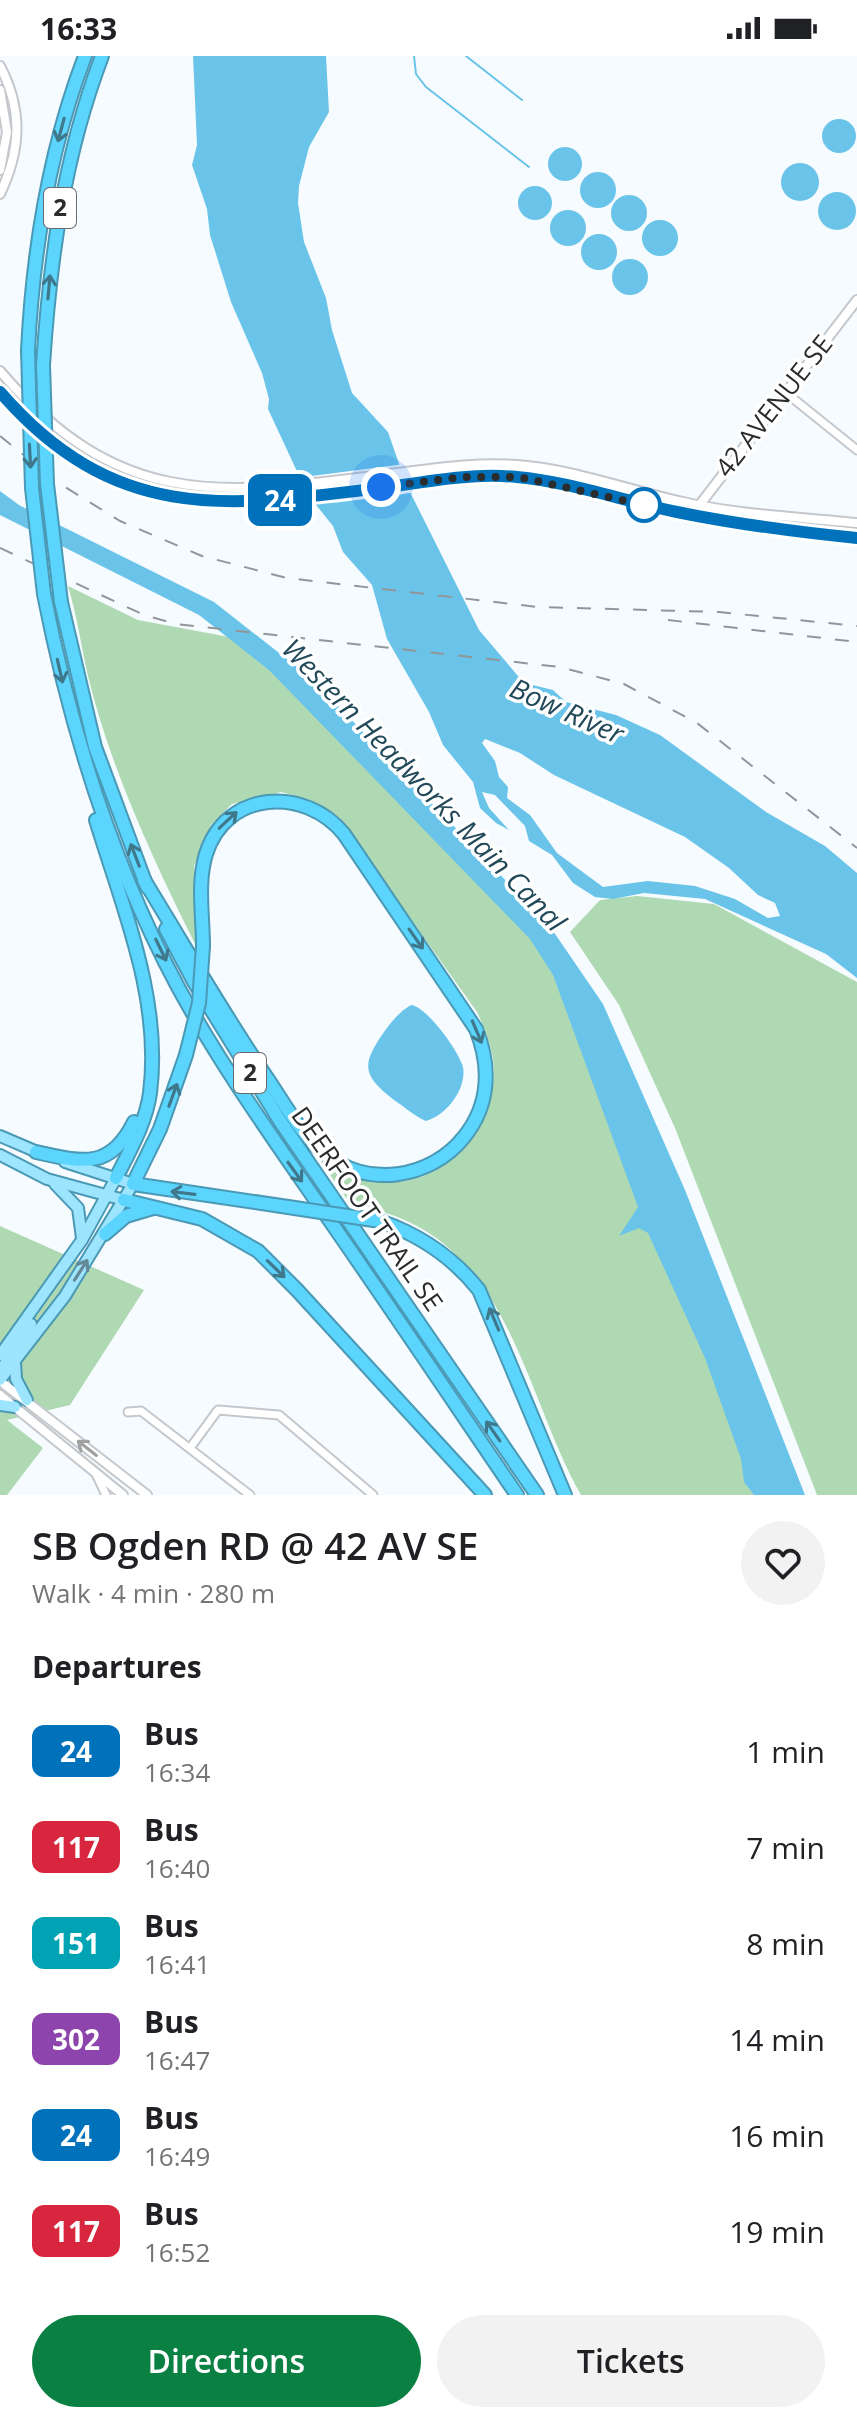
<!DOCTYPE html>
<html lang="en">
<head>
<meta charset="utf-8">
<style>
  body { margin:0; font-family:"Open Sans",sans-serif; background:#f2f2f2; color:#202124; height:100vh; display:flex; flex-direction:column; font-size:30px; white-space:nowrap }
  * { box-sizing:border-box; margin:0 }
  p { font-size:26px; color:#757577 }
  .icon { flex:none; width:44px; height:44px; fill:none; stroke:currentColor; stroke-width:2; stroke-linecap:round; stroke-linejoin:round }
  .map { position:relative; height:1439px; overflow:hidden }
  .side { display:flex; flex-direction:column; background:#fff; flex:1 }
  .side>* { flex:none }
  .badge { padding:0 16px; border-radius:12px; font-size:28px; line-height:52px }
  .you { position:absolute; width:40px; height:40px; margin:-20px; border:6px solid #fff; border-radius:50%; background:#1a73e8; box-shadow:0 0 0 12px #1a73e833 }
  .map>.badge { position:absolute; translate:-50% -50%; box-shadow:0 0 0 4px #fff }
  h2 { padding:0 32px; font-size:30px; line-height:72px }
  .round { display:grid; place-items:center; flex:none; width:84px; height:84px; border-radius:42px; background:#f2f2f2 }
  .head { display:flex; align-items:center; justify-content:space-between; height:136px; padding:0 32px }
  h1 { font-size:38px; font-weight:600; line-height:60px }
  .primary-button { display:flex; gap:16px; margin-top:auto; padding:16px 32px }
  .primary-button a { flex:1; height:92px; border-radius:48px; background:#0b8043; color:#fff; font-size:32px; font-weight:600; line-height:92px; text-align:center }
  .primary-button a+a { background:#f2f2f2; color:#202124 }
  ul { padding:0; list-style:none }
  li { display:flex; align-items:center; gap:24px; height:96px; padding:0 32px }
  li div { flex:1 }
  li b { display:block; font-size:30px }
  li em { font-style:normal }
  li .badge { min-width:88px; font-weight:700; text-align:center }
  .status { display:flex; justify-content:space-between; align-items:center; height:56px; padding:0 40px; background:#fff; direction:ltr }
  .status svg { height:22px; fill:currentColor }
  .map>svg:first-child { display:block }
  .green { fill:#afd9b2 }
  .water { fill:#6ac4e9; fill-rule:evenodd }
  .pier { fill:#f6fbff }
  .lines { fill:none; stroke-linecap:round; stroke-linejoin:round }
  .stream { stroke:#6ac4e9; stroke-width:2 }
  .minor-casing { stroke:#c4c8cc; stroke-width:11 }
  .tertiary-casing { stroke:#c4c8cc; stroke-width:12 }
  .primary-casing { stroke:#4a99b5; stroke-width:14 }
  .motorway-casing { stroke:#4a99b5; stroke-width:16 }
  .minor { stroke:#fff; stroke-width:7 }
  .tertiary { stroke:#fff; stroke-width:8 }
  .primary { stroke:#9de5fe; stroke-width:10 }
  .motorway { stroke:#5bd4fe; stroke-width:12 }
  .rail { stroke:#929698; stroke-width:2; stroke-dasharray:14 14; stroke-linecap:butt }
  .motorway-bridge-casing { stroke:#4a99b5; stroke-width:16; stroke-linecap:butt }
  .motorway-bridge { stroke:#5bd4fe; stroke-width:12 }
  .oneway { stroke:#40788b }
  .oneway2 { stroke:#648896 }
  .oneway3 { stroke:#9fa0a0 }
  .line-casing { stroke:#fff; stroke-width:18 }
  .line { stroke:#0072bc; stroke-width:12 }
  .walk { stroke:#2a2c2d; stroke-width:8; stroke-dasharray:0 14.4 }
  .stop-dot { fill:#fff; stroke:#0072bc; stroke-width:4 }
  .labels { text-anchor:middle; stroke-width:7; stroke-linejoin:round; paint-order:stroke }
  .shield { fill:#fff; stroke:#6a6b6c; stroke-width:2 }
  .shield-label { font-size:24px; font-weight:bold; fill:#2a2c2d }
  .street-label { font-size:26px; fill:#2a2c2d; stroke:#fff }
  .water-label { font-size:28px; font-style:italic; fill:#214959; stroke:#fff }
</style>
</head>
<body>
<div class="status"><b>16:33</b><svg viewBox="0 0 49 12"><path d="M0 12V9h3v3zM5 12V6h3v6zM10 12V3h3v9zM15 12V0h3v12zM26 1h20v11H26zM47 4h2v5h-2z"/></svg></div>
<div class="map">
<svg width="857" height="1439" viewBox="0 0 857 1439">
  <rect width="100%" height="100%" fill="#f6fbff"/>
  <g class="green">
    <path d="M68,530L138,564L240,583L309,642L548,897L760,1439H581C525,1340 510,1196 386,1157C374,1154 364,1148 351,1149L318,1101C343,1117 374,1129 405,1125C454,1119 496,1061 494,1014C493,992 486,975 477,956L338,761L311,744L281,736L232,748L211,769L194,810L196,890C154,806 110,711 88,620C81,590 77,560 68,530Z"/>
    <polygon points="637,840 714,848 857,926 857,1439 817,1439 675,1072 619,949 570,876 600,844"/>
    <polygon points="0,1170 144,1234 70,1349 7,1364 43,1392 7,1439 0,1439"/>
  </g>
  <g class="water">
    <path d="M193,0H326L329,56L309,91L299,130L298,147L304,186L326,242L332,274L352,337L388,376L406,428L479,574L524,627L553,634L566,646L616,659L660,679L766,756L825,790L857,817V922L826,898L705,843L644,837L613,843L595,841L573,827L552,799L529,785L525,770L495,739L482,736L489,752L509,774L496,767L480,752L473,726L443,689L429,656L387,583L372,529L343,496L333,470L308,439L268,353L269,343L262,317L231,246L210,179L207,153L192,109L197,89ZM485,683L520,697L554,719L685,781L729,812L758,839L775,847L780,860L768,862L735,843L695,830L648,825L603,831L557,797L530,759L507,742L508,731L499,721L495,705L482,687Z"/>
    <circle cx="839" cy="80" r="17"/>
    <circle cx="565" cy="108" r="17"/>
    <circle cx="800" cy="126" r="19"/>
    <circle cx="598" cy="134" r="18"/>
    <circle cx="535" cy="147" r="17"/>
    <circle cx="837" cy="155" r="19"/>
    <circle cx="629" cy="157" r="18"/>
    <circle cx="568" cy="172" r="18"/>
    <circle cx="660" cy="182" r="18"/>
    <circle cx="599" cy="196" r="18"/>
    <circle cx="630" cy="221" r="18"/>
    <polygon points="0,435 19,449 214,546 311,622 396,710 411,714 421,736 551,872 603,948 685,1134 805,1439 754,1439 744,1426 741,1403 705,1302 648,1177 639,1172 619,1180 638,1151 553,919 530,883 269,614 199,559 0,459"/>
    <path d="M411,949C426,950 459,995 463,1011C467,1033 446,1060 426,1065C414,1060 405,1051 394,1044C362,1019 361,1009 384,976C392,965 399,956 411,949Z"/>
  </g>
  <polygon class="pier" points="405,408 408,420 301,434 296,422"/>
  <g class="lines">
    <g class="stream">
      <polyline points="414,0 416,18 426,31 529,111"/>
      <polyline points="466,0 522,44"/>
    </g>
    <defs>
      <g id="minor">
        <polyline points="785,336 857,394"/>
        <polyline points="128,1356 141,1355 250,1439"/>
        <polyline points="190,1392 218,1354 279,1359 373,1439"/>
        <polyline points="96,1418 106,1439"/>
      </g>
      <g id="tertiary">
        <path d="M0,10C23,54 21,94 0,138"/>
        <polyline points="0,34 7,76 0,114"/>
        <path d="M0,315C123,459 227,438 397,417C437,412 477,406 517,409C573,413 628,434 683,446C739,459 800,461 857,467"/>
        <path d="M0,336C117,473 236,450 396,430C435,425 476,417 517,421C571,426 623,445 677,456C736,468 797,476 857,482"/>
        <polyline points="698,451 857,244"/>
        <polyline points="0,1325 147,1439"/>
        <polyline points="0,1339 123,1439"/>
      </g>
      <g id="primary">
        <polyline points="0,1080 42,1098"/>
        <polyline points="0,1099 47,1123 124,1144"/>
        <polyline points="55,1128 78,1152 82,1182"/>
        <polyline points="0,1299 82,1184 116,1122"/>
        <polyline points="15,1306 16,1323 27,1344"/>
        <polyline points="0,1315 31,1268"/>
        <polyline points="0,1324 65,1240 133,1128 65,1106"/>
        <polyline points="0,1349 15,1351"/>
      </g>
      <g id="motorway">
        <path d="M28,294C33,194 49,94 85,0"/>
        <path d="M43,309C50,202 64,100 102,0"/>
        <path d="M44,538C71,676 112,808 178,931C220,1008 270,1078 319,1149C386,1245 451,1342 517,1439"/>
        <polyline points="61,546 95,691 147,831"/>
        <path d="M96,764C123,853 162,943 150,1037C146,1067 129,1096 116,1122"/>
        <path d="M144,824C185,891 224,959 269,1025C285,1049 301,1078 324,1097C366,1133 431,1123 464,1081C490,1049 491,1010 476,973L344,778C305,730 226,734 206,798C197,827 203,860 203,890"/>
        <polyline points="166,873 193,924 280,1065 537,1439"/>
        <polyline points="186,999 160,1073 133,1128 288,1151"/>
        <path d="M36,1096C81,1106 110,1115 134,1066"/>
        <polyline points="124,1144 202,1163 258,1195 297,1234 485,1439"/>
        <path d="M380,1165C420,1179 452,1200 479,1234L565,1439"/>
        <polyline points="105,1178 126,1160 153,1152"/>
      </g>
    </defs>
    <use href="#minor" class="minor-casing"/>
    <use href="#tertiary" class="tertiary-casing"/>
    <use href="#primary" class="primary-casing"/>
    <use href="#motorway" class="motorway-casing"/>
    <use href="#minor" class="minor"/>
    <use href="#tertiary" class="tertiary"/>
    <use href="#primary" class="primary"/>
    <use href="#motorway" class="motorway"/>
    <g class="rail">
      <polyline points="0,380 57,426 120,465 202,500 287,522 538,551 719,556 857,570"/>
      <polyline points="0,492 144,559 176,568 560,611 624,628 697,667 857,792"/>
      <polyline points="668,564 857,586"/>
    </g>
    <defs>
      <g id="motorway-bridge">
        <polyline points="28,294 32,432 44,538"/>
        <polyline points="43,309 47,428 61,546"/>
        <polyline points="186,999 199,947 203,890"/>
        <polyline points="288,1151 380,1165"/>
      </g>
    </defs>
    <use href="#motorway-bridge" class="motorway-bridge-casing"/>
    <use href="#motorway-bridge" class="motorway-bridge"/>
  </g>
  <defs><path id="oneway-shaft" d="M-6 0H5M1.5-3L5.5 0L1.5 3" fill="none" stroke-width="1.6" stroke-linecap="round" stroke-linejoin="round" transform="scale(2)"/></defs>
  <g class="oneway">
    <use href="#oneway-shaft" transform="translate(61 74) rotate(105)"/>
    <use href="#oneway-shaft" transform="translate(49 231) rotate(-85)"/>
    <use href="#oneway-shaft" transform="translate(30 400) rotate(87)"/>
    <use href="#oneway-shaft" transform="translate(60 615) rotate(77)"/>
    <use href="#oneway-shaft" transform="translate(228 764) rotate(-43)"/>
    <use href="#oneway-shaft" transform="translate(135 799) rotate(-111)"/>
    <use href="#oneway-shaft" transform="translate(416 883) rotate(55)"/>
    <use href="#oneway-shaft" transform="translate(161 894) rotate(64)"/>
    <use href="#oneway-shaft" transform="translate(477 976) rotate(67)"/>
    <use href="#oneway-shaft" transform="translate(173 1039) rotate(-70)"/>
    <use href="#oneway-shaft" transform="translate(295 1116) rotate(54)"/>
    <use href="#oneway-shaft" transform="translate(183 1137) rotate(-173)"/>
    <use href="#oneway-shaft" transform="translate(276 1213) rotate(44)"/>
    <use href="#oneway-shaft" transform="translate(494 1263) rotate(-113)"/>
    <use href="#oneway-shaft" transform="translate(493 1375) rotate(-125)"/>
  </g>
  <use class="oneway2" href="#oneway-shaft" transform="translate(81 1214) rotate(-57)"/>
  <use class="oneway3" href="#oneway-shaft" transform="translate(87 1392) rotate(-142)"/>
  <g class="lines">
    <defs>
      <path id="line" d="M0,336C119,473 235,450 396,430C435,424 476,417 517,421C571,426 623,445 677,456C736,468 797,476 857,482"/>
    </defs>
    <use href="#line" class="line-casing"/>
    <use href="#line" class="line"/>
    <polyline class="walk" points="381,431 462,421 519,421 644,449"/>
  </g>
  <circle class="stop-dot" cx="644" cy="449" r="16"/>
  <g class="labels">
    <g class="shield">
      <rect x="44" y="132" width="32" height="40" rx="6"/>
      <rect x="234" y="997" width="32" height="40" rx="6"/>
    </g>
    <g class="shield-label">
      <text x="60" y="160">2</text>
      <text x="250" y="1025">2</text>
    </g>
    <g class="street-label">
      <text transform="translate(774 350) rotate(-52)" y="9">42 AVENUE SE</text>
      <text transform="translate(367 1153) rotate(55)" y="9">DEERFOOT TRAIL SE</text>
    </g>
    <g class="water-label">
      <text transform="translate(567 655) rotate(24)" y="10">Bow River</text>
      <text transform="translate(424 729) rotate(46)" y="10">Western Headworks Main Canal</text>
    </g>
  </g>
</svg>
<div class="you" style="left:381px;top:431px"></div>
<b class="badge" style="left:280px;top:444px;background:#0072bc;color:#fff">24</b>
</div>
<section class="side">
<div class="head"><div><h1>SB Ogden RD @ 42 AV SE</h1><p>Walk · 4 min · 280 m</p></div><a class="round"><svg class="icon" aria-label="heart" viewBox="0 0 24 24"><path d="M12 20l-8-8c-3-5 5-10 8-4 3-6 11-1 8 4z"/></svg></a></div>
<h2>Departures</h2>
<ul>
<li><span class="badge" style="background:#0072bc;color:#fff">24</span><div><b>Bus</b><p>16:34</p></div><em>1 min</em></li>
<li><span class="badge" style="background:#d7263d;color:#fff">117</span><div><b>Bus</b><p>16:40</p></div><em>7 min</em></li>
<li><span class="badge" style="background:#00a3b4;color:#fff">151</span><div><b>Bus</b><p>16:41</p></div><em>8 min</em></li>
<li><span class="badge" style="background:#8e44ad;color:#fff">302</span><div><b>Bus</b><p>16:47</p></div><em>14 min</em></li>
<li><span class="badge" style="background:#0072bc;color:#fff">24</span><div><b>Bus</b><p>16:49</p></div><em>16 min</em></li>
<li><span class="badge" style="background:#d7263d;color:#fff">117</span><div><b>Bus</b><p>16:52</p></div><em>19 min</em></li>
</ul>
<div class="primary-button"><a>Directions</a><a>Tickets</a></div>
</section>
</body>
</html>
